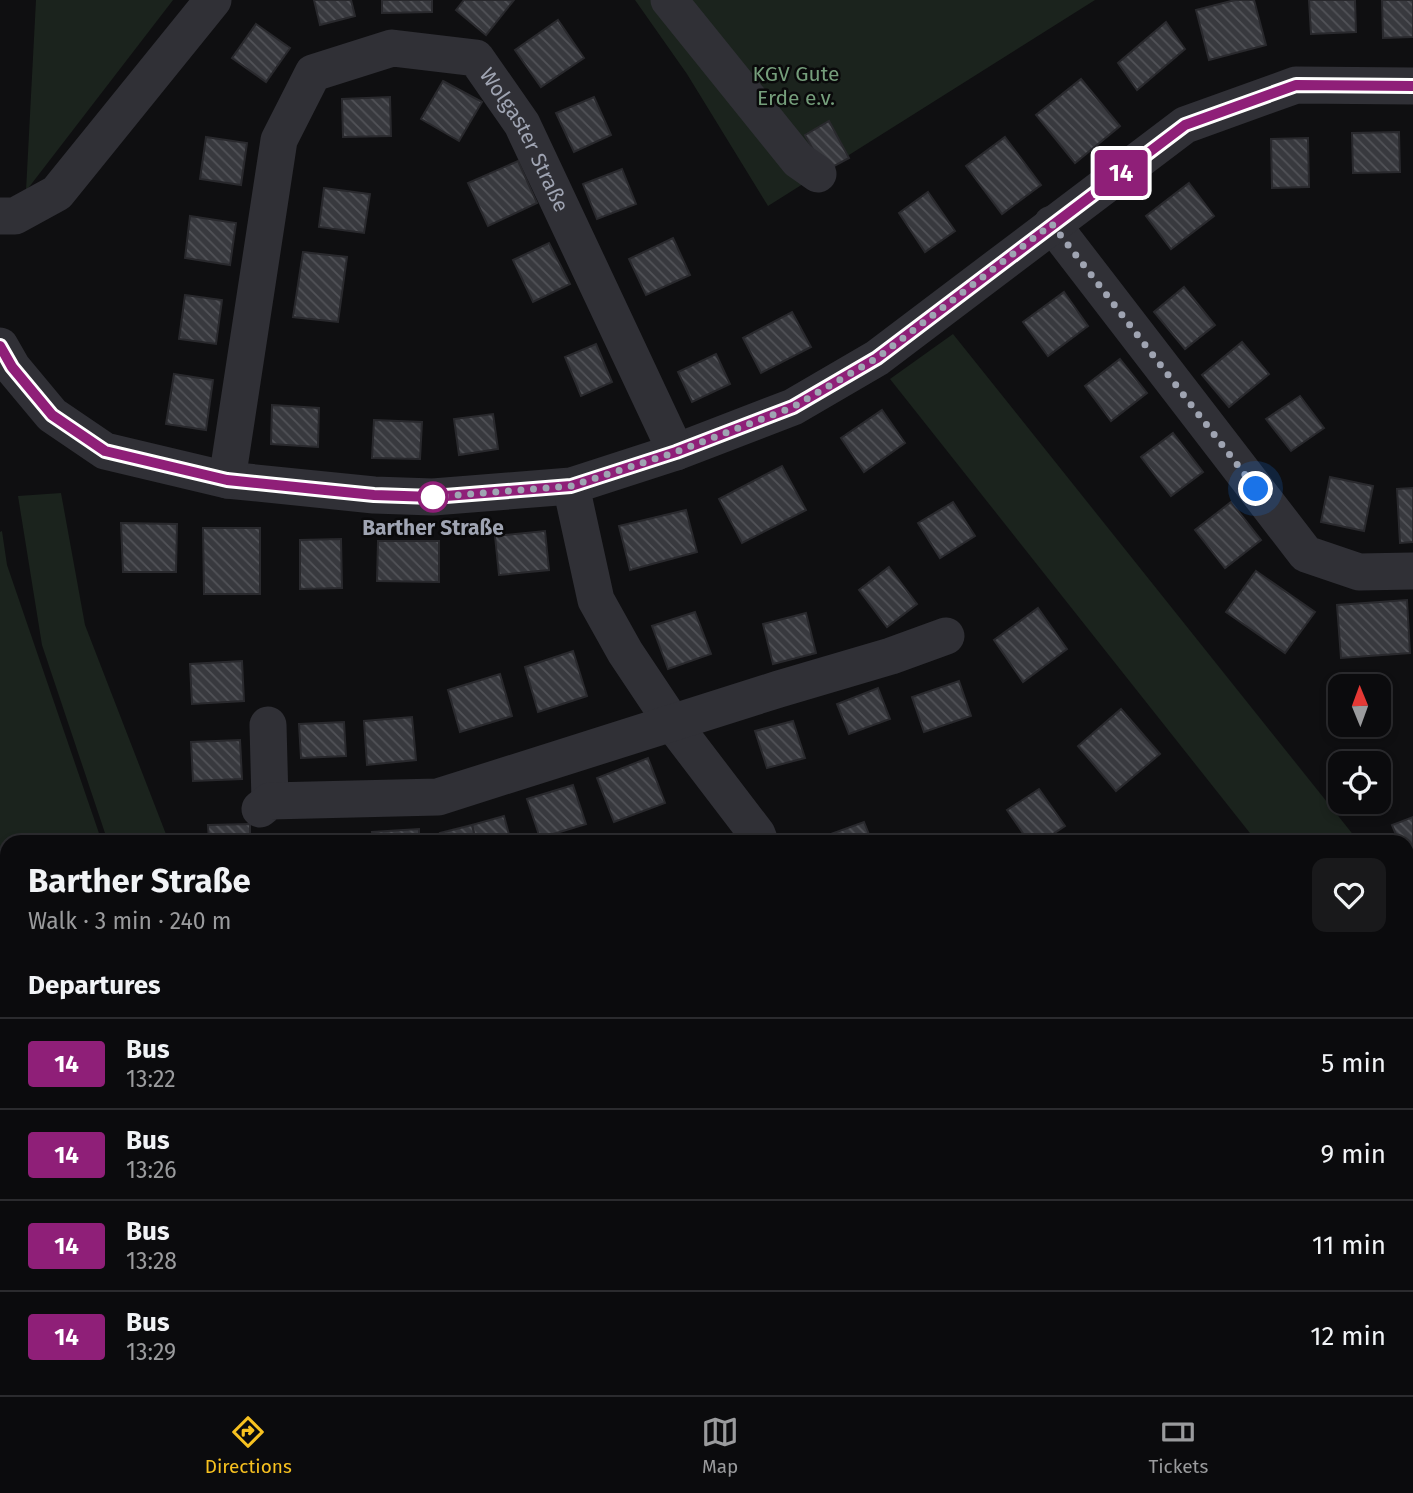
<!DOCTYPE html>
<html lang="en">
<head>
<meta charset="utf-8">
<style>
  body { margin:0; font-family:"Fira Sans",sans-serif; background:#19191b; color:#f1f3f6; height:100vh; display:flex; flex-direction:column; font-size:26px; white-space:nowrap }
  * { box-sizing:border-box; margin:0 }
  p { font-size:23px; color:#9a9b9d }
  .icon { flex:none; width:38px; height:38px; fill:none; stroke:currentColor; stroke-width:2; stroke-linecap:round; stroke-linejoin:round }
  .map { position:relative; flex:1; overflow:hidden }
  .side { position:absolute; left:0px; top:835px; width:1414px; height:562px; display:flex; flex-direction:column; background:#0b0b0d; border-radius:21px 21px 0 0; box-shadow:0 4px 10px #0003,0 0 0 2px #2b2b2e }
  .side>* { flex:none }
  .badge { padding:0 14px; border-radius:5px; font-size:24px; line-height:46px }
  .needle { width:46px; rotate:359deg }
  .buttons { position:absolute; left:1328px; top:674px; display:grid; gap:14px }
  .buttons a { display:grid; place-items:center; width:63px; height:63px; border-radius:14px; background:#0b0b0d; box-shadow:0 4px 10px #0003,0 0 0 2px #2b2b2e; font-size:35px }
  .you { position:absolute; width:35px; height:35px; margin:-18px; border:5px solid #fff; border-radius:50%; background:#1a73e8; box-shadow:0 0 0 10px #1a73e833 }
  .map>.badge { position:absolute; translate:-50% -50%; box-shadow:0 0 0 4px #fff }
  h2 { padding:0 28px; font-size:26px; line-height:63px }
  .round { display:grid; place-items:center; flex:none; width:74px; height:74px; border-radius:14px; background:#19191b }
  .summary { display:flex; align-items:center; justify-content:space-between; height:119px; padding:0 28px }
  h1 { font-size:33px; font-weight:700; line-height:52px }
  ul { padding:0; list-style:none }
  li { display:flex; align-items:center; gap:21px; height:91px; padding:0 28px; border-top:2px solid #2b2b2e }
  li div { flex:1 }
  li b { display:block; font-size:26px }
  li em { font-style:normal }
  li .badge { min-width:77px; font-weight:700; text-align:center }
  .dock { display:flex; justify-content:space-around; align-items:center; height:98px; border-top:2px solid #2b2b2e; background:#0b0b0d; font-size:19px; color:#9a9b9d }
  .dock a { display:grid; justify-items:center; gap:4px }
  .dock .current { color:#f8c220 }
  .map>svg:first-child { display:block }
  .green { fill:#1b231d }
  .building { fill:url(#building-back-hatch); stroke:#29292d; stroke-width:2 }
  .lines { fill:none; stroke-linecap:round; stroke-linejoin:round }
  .minor { stroke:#303036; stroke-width:37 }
  .highway { stroke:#5c5e67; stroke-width:38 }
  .line-casing { stroke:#fff; stroke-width:16 }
  .line { stroke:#8f1f78; stroke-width:10 }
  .walk { stroke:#9fa4b2; stroke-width:7; stroke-dasharray:0 12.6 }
  .stop-dot { fill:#fff; stroke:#8f1f78; stroke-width:3.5 }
  .labels { text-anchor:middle; stroke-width:5; stroke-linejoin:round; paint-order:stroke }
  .park-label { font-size:21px; fill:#759e7b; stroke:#0a0a0b }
  .street-label { font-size:21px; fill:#9fa4b2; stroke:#0a0a0b }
  .stop-label { font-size:21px; font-weight:bold; fill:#9fa4b2; stroke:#0a0a0b }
</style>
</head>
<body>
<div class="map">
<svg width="1413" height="1395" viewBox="0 0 1413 1395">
  <defs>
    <pattern id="building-back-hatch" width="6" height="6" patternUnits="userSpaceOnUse" patternTransform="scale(1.75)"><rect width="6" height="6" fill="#38393e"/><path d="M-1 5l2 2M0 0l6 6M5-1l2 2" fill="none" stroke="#525358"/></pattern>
  </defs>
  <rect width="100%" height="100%" fill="#0f0f11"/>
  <g class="green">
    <polygon points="36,0 173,0 26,191"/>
    <polygon points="635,0 1095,0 768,206 687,74"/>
    <polygon points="953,334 1359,842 1257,842 890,379"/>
    <polygon points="61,493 85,625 169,842 108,842 42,645 18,496"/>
    <polygon points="2,531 7,565 102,842 7,842 7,1250 0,1241 0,532"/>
    <polygon points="1407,902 1413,909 1413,1037 1407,1030"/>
    <polygon points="110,1390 513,1390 517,1395 114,1395"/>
  </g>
  <g class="building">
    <polygon points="314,0 351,0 355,16 320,25"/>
    <polygon points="382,0 432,0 432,12 382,13"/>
    <polygon points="464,0 514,0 486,35 456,10"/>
    <polygon points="1235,0 1254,0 1266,45 1209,60 1196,10"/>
    <polygon points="1309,0 1355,0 1356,32 1311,34"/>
    <polygon points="1382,0 1413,0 1413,37 1383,38"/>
    <polygon points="558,20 584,58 541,87 515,50"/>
    <polygon points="1166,22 1185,49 1137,90 1118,63"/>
    <polygon points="256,24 290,48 266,82 232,58"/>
    <polygon points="1081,79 1120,126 1075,163 1036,115"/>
    <polygon points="443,81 482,102 459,141 421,119"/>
    <polygon points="390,97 391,136 343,137 342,99"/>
    <polygon points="594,97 611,135 574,152 556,113"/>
    <polygon points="829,121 849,158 825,171 805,135"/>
    <polygon points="1399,132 1400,172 1353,173 1352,133"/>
    <polygon points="206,137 247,143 241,185 200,179"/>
    <polygon points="1005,137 1041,185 1002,214 966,166"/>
    <polygon points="1308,138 1309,187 1272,188 1271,139"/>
    <polygon points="518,161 537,203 488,226 468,183"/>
    <polygon points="622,169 636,204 597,219 583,184"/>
    <polygon points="1189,183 1214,216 1171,249 1146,216"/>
    <polygon points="324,188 370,194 364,233 319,227"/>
    <polygon points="928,192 955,231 925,252 899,213"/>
    <polygon points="190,216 236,223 230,265 185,258"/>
    <polygon points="673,238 690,275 646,295 629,259"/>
    <polygon points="549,243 570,284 533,302 513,260"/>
    <polygon points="303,252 347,257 338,322 293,317"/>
    <polygon points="1184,287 1215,325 1185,349 1154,312"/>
    <polygon points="1064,292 1088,326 1048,356 1023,322"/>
    <polygon points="185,295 222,300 216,344 179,339"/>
    <polygon points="792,312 811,347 761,373 743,338"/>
    <polygon points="1242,342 1269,374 1229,407 1202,375"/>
    <polygon points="596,344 612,382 581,396 565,357"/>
    <polygon points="716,354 730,384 692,402 678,372"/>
    <polygon points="1120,359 1147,393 1111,421 1085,386"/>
    <polygon points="174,374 213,380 206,430 166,424"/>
    <polygon points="1300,396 1324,428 1291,451 1266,419"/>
    <polygon points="272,405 319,408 318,447 271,444"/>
    <polygon points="882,410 905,443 864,472 841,438"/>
    <polygon points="493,414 498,449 459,455 454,419"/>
    <polygon points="374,420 422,422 420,459 372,458"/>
    <polygon points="1173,433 1203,472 1171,496 1141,457"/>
    <polygon points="782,466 806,510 742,543 719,499"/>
    <polygon points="1330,477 1373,486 1364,531 1321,522"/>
    <polygon points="1413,488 1413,542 1400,543 1397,489"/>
    <polygon points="953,502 975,536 940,558 918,523"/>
    <polygon points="1231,502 1261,540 1225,568 1195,530"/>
    <polygon points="686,510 697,552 630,570 619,526"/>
    <polygon points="121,523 177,524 176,572 123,572"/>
    <polygon points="203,528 260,528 260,594 204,594"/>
    <polygon points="545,531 549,570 499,575 495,536"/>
    <polygon points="341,539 342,588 300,589 300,540"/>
    <polygon points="378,541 439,541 439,582 377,581"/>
    <polygon points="889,567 917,604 887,627 859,590"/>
    <polygon points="1256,571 1315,612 1285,653 1226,612"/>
    <polygon points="1407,600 1410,653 1341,658 1337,605"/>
    <polygon points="1038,608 1067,649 1023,682 994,640"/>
    <polygon points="695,612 711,654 668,669 652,626"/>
    <polygon points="806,613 816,653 773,664 763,624"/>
    <polygon points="573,651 587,696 538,712 525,667"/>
    <polygon points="242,661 244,701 192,704 190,664"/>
    <polygon points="500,674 512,716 460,732 448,690"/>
    <polygon points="959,681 971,716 924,732 912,697"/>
    <polygon points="878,688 890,719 849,734 837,704"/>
    <polygon points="1121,709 1160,754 1116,791 1078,746"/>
    <polygon points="412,717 416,760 367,765 364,721"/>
    <polygon points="793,721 805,758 767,768 755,731"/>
    <polygon points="344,722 346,756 301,758 299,724"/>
    <polygon points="240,740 242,779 193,781 191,742"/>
    <polygon points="648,758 665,803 614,822 597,778"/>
    <polygon points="573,785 586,824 540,838 527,799"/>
    <polygon points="1039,789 1065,826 1041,842 1029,842 1007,810"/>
    <polygon points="504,816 511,842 476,842 472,825"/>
    <polygon points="1413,817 1413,876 1407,861 1407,842 1399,842 1392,825"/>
    <polygon points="864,822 872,842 809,842"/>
    <polygon points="250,824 250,842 209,842 208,825"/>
    <polygon points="472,825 476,842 443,842 440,833"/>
    <polygon points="419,829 419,842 373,842 372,832"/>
    <polygon points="1407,1217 1413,1231 1413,1268 1407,1270"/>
    <polygon points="1407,1349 1413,1365 1413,1378 1407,1381"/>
    <polygon points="661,1390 702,1390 705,1395 650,1395"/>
    <polygon points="867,1390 940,1390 932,1395 871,1395"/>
    <polygon points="1118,1390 1173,1390 1168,1395 1123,1395"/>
    <polygon points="1343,1390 1387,1390 1375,1395 1346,1395"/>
  </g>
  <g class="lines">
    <g class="minor">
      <polyline points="669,0 798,160 818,174"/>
      <polyline points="0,216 15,216 57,193 213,0"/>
      <polyline points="1052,224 1306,554 1359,572 1413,571"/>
      <polyline points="0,346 12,367 52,415 105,451 227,480 374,495 433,497 571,486 676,452 793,407 877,358 1185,125 1296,85 1413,86"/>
      <path id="s1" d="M227,480L279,140L313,73L392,48L476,58L522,124L676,452"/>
      <polyline points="571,486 596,600 625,652 673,724 757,834 760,842"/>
      <polyline points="268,725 270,801"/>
      <polyline points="260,809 270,801 438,797 779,689 891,656 946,636"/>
      <polyline points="1407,1302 1413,1299"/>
      <polyline points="1009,1390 1014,1395"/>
      <polyline points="1222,1395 1227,1390"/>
    </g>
    <g class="highway">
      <polyline points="0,1061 7,1070"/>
      <polyline points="0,1134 7,1143"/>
      <polyline points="207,1390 212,1395"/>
      <polyline points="266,1390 270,1395"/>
    </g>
  </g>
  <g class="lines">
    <defs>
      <polyline id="line" points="0,346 12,367 52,415 105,451 227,480 374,495 433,497 571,486 676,452 793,407 877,358 1185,125 1296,85 1413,86"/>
    </defs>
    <use href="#line" class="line-casing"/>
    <use href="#line" class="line"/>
    <polyline class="walk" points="433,497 571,486 676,452 793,407 877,358 1052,224 1256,489"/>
  </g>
  <circle class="stop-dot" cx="433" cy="497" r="14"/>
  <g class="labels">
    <g class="park-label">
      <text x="796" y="81">KGV Gute<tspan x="796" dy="24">Erde e.v.</tspan></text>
    </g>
    <g class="street-label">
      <text dy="7" stroke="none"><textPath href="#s1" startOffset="682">Wolgaster Straße</textPath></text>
    </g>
    <g class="stop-label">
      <text x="433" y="535">Barther Straße</text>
    </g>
  </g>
</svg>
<div class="buttons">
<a><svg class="needle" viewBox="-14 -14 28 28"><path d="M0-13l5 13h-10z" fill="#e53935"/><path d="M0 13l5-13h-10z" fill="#9a9b9d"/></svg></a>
<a><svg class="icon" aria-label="locate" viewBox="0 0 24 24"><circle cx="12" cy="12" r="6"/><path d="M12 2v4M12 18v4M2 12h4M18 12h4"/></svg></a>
</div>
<div class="you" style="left:1256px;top:489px"></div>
<b class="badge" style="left:1121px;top:173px;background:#8f1f78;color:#fff">14</b>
<section class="side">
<div class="summary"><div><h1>Barther Straße</h1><p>Walk · 3 min · 240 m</p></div><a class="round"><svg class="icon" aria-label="heart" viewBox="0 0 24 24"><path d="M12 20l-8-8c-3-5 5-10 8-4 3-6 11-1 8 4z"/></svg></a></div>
<h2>Departures</h2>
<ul>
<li><span class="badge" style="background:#8f1f78;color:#fff">14</span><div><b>Bus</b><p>13:22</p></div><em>5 min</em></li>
<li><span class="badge" style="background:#8f1f78;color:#fff">14</span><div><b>Bus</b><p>13:26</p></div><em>9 min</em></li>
<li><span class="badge" style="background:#8f1f78;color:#fff">14</span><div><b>Bus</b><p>13:28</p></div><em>11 min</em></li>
<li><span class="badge" style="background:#8f1f78;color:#fff">14</span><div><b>Bus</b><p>13:29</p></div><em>12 min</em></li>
</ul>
</section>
</div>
<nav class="dock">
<a class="current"><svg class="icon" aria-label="directions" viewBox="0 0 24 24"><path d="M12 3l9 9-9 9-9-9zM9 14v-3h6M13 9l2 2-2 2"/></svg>Directions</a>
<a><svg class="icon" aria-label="map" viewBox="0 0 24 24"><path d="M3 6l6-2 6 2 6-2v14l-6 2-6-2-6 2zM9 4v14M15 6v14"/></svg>Map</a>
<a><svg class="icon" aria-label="tickets" viewBox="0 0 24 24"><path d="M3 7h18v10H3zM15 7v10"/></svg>Tickets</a>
</nav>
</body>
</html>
